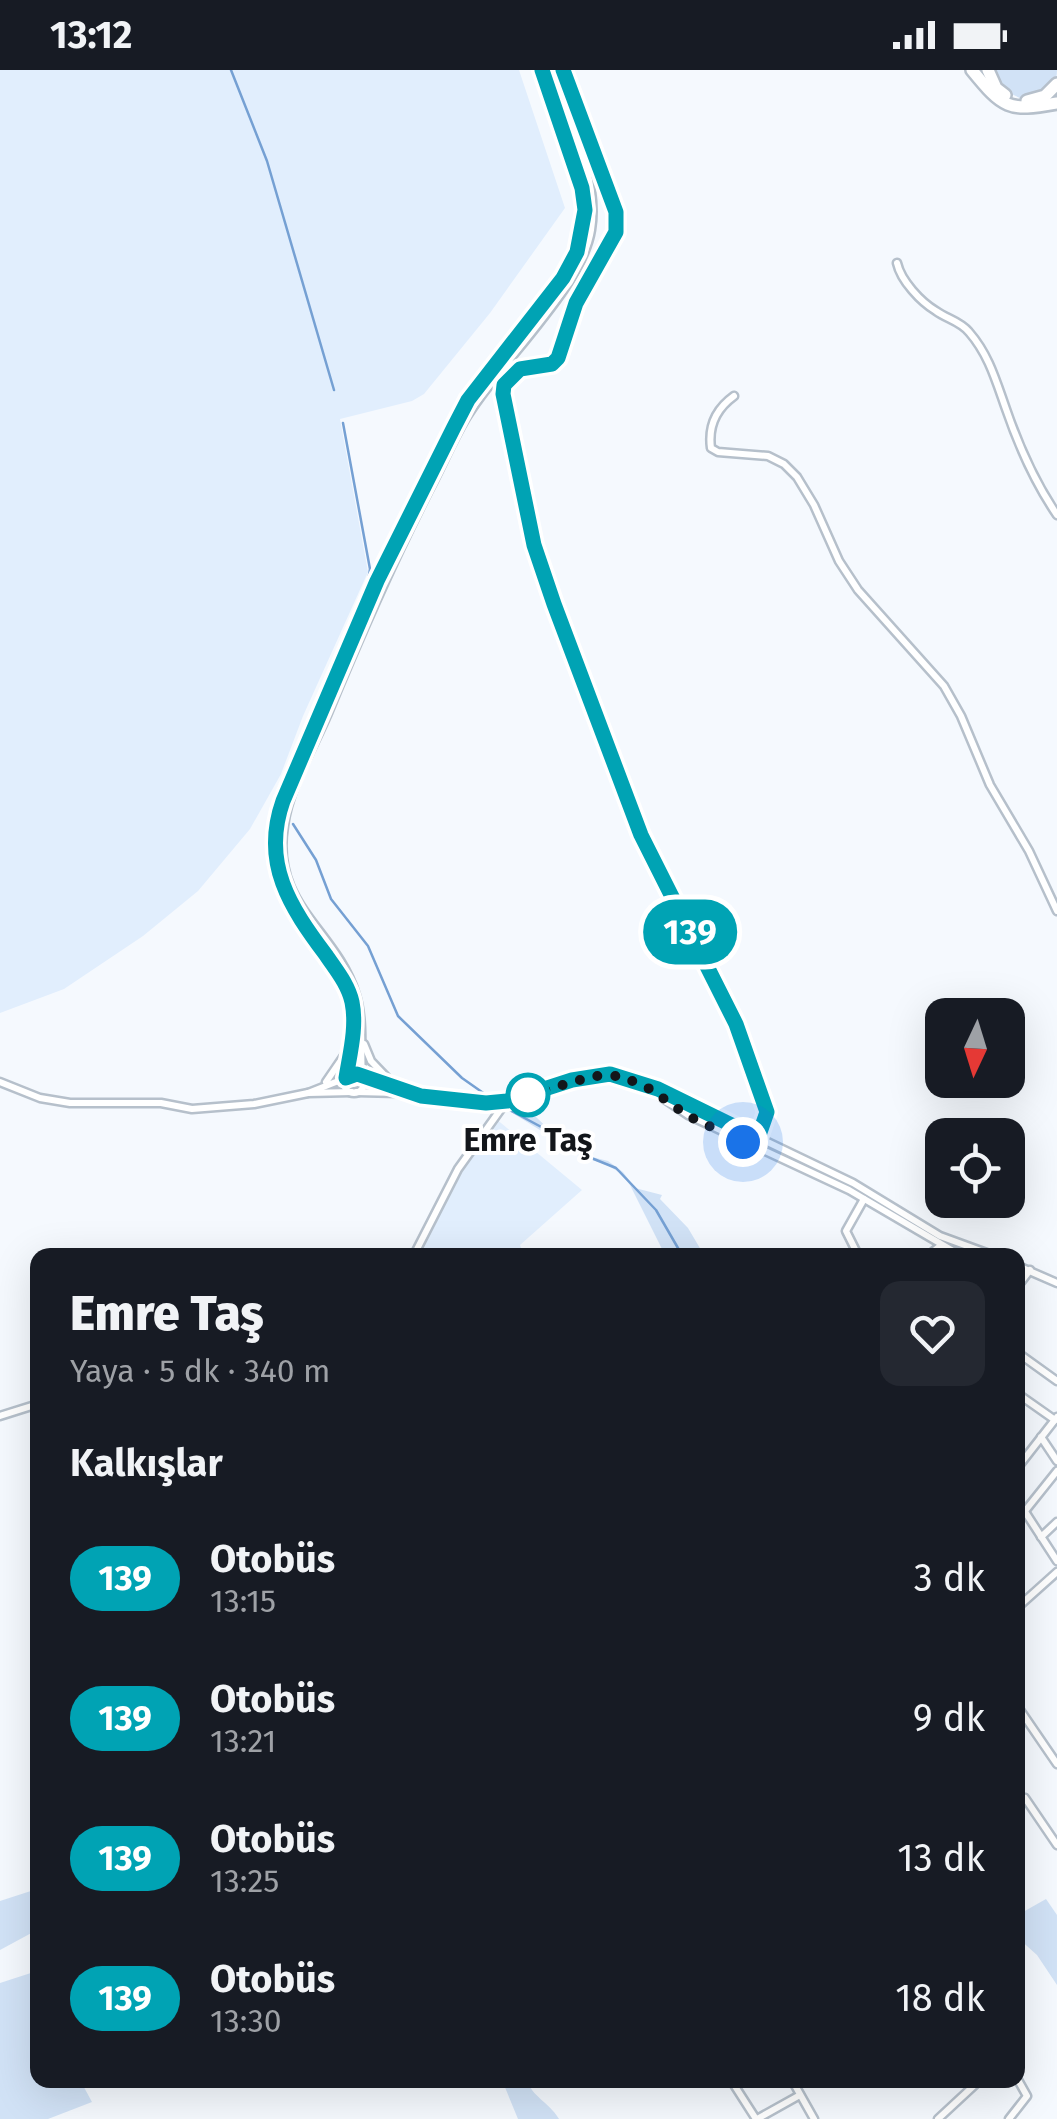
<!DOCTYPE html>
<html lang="tr">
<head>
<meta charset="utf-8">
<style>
  body { margin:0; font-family:"Fira Sans",sans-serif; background:#242831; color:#f1f3f6; height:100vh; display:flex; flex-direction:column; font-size:38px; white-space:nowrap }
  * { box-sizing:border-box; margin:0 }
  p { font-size:32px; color:#9ea1a6 }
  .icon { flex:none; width:55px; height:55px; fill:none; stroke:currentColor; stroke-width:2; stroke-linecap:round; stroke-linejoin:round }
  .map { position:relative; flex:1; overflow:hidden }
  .sheet { position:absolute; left:30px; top:1178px; width:995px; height:840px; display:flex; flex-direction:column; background:#171b24; border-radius:20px; box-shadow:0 10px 40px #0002 }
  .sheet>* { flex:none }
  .badge { padding:0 20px; border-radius:32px; font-size:35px; line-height:65px }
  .needle { width:65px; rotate:184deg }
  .tools { position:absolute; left:925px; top:928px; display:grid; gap:20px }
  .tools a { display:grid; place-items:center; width:100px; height:100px; border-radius:20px; background:#171b24; box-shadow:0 10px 40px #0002; font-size:50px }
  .you { position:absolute; width:50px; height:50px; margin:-25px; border:8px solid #fff; border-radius:50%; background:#1a73e8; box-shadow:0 0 0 15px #1a73e833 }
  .map>.badge { position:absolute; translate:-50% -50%; box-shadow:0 0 0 5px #fff }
  h2 { padding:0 40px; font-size:38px; line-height:90px }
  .round { display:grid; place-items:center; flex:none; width:105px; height:105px; border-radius:20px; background:#242831 }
  .summary { display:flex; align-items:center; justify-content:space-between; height:170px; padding:0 40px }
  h1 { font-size:48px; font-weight:800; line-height:75px }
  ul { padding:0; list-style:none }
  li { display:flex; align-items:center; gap:30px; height:140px; padding:0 40px }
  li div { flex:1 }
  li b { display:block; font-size:38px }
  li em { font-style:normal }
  li .badge { min-width:110px; font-weight:700; text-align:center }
  .status { display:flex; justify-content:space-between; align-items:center; height:70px; padding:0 50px; background:#171b24; direction:ltr }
  .status svg { height:28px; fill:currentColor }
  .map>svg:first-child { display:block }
  .built { fill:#e1eefd }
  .green { fill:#d1e2f6 }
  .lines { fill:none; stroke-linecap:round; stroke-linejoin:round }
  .stream { stroke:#75a0d3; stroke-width:2.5 }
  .minor-casing { stroke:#b6c0cb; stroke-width:11 }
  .highway-casing { stroke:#b6c0cb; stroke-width:16 }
  .minor { stroke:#fff; stroke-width:6 }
  .highway { stroke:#fff; stroke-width:11 }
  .line-casing { stroke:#fff; stroke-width:22 }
  .line { stroke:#00a3b4; stroke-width:15 }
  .walk { stroke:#13161a; stroke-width:10; stroke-dasharray:0 18 }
  .stop-dot { fill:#fff; stroke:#00a3b4; stroke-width:5 }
  .labels { text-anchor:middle; stroke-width:8; stroke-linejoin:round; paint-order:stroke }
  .stop-label { font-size:32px; font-weight:bold; fill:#13161a; stroke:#fff }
</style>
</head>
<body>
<div class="status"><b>13:12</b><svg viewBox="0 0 49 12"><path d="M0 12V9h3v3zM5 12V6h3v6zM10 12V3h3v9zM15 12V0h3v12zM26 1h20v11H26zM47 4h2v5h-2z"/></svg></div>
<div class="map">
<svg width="1057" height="2049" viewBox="0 0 1057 2049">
  <rect width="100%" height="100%" fill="#f5f9fe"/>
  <g class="built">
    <polygon points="0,0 519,0 565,138 490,243 424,324 412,331 340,349 368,502 303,646 281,704 250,759 198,821 143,866 64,919 0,943"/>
    <polygon points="495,1048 582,1120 520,1175 524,1185 412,1185 443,1128"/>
  </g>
  <g class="green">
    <path d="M993,0H1057C1057,22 1041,23 1022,29L1003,20Z"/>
    <polygon points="511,1035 536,1047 560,1070 592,1087 608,1091 623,1102 635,1118 662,1125 660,1129 688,1158 704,1185 665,1185 630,1115 619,1102 605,1094 565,1081 548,1065 506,1039"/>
    <polygon points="37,1819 37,1860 0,1880 0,1831"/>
    <polygon points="1046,1829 1057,1845 1057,1915 1037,1885 1018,1868 1018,1839 1023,1842"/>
    <polygon points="37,1901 38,2010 80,2010 92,2032 48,2049 0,2049 0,1913"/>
    <path d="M502,2010H527C532,2027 548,2031 559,2049H518Z"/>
  </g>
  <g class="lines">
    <g class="stream">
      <polyline points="231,0 267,91 334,320"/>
      <polyline points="276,732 276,724 368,511 370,499 343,353"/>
      <polyline points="293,754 316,790 331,829 368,876 398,946 462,1008 489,1027"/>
      <polyline points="508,1039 545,1059 569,1079 616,1098 656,1140 682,1185"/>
    </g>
    <defs>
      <g id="minor">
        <path d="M563,0L616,142V162L577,233L558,288C542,304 521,292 504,315L503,324L535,475L554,534L641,765L736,955L767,1041L758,1068"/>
        <path d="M897,193C901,211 921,232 936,241C947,249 960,251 969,262C989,285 996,311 1006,339C1018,374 1036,414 1057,445"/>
        <path d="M734,326C716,339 708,356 711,378L718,382L768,386L784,394L797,407L814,435L839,491L858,520L944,616L961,646L990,715L1029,781L1057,841"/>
        <polyline points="364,974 371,991 394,1015"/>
        <circle cx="354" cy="1013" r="10"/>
        <polyline points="0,1012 40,1028 70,1033 161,1033 192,1039 254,1034 308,1023 352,1022"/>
        <polyline points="326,1012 350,977"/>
        <polyline points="651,1020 688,1045 849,1120 960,1185"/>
        <polyline points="356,1022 399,1023"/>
        <path d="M308,1023L346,1008C351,981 359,952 350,926C327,859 260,836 277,749C286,709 310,668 326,630C357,558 389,487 424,416C438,387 451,355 469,329C503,280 572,218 583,160C592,112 558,46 543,0"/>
        <path d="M421,1026L362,1008C360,980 364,951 356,925C336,859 271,836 284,756C289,718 313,678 328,643C359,568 391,495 428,422C441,398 452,371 466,348C498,294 582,218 591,160C600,107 567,49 550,0"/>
        <polyline points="421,1027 485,1033 507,1031 594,1006 621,1006 657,1019 853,1113 940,1166 992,1185"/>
        <polyline points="414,1185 458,1099 506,1032"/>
        <polyline points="858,1185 846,1161 864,1129"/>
        <polyline points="929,1185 940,1176"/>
        <polyline points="1018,1196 1057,1213"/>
        <polyline points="1018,1216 1030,1200"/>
        <polyline points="1018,1283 1057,1311"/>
        <polyline points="1018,1324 1055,1350"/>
        <polyline points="0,1346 38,1334"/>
        <polyline points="1041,1367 1057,1391"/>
        <polyline points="1018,1397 1057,1347"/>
        <polyline points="1018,1431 1057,1491"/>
        <polyline points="1025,1441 1057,1401"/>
        <polyline points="1041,1467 1057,1452"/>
        <polyline points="1018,1537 1057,1502"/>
        <polyline points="1018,1637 1057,1694"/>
        <polyline points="1025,1728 1057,1775"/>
        <polyline points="731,2010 756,2049"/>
        <polyline points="792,2010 814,2049"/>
        <polyline points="757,2049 800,2025"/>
        <polyline points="938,2049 980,2010"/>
        <polyline points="1009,2049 1027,2026 1018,2010"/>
      </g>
      <g id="highway">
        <path d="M972,0C1003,38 1008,42 1057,33"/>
        <polyline points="988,0 996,18 1005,25"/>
        <polyline points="1027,31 1045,26 1057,14"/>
      </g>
    </defs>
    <use href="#minor" class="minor-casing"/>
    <use href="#highway" class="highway-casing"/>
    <use href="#minor" class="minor"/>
    <use href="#highway" class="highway"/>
  </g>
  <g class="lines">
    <defs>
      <path id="line" d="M542,0L582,118L585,140L577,182L563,208L468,330L454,357L377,511L283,731C261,793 290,837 326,885C336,900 348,914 352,932C357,957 350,983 346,1008L357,1004L421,1026L486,1033L507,1031L572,1010L610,1004L658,1019L758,1068L767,1042L736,954L641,765L554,534L534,475L503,324L504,315L520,299L552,294L558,288L576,233L616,162V142L563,0"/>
    </defs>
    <use href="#line" class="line-casing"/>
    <use href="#line" class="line"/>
    <polyline class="walk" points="528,1025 594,1006 621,1006 650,1019 688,1046 743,1072"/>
  </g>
  <circle class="stop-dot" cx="528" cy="1025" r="20"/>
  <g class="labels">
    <g class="stop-label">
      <text x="528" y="1081">Emre Taş</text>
    </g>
  </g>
</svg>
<div class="tools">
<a><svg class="needle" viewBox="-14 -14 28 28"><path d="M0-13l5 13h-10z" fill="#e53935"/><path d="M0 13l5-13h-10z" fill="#9ea1a6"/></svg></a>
<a><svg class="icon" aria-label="locate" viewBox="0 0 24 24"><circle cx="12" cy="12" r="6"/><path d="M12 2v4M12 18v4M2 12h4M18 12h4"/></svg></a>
</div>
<div class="you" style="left:743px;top:1072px"></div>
<b class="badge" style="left:690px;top:862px;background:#00a3b4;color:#fff">139</b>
<section class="sheet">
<div class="summary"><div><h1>Emre Taş</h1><p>Yaya · 5 dk · 340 m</p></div><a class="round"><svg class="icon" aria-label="heart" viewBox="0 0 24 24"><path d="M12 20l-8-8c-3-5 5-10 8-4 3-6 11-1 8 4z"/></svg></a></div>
<h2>Kalkışlar</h2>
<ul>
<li><span class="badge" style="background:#00a3b4;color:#fff">139</span><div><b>Otobüs</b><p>13:15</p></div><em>3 dk</em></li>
<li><span class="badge" style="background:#00a3b4;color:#fff">139</span><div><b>Otobüs</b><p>13:21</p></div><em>9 dk</em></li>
<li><span class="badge" style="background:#00a3b4;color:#fff">139</span><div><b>Otobüs</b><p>13:25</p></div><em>13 dk</em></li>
<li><span class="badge" style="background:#00a3b4;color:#fff">139</span><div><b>Otobüs</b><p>13:30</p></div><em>18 dk</em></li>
</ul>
</section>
</div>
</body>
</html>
